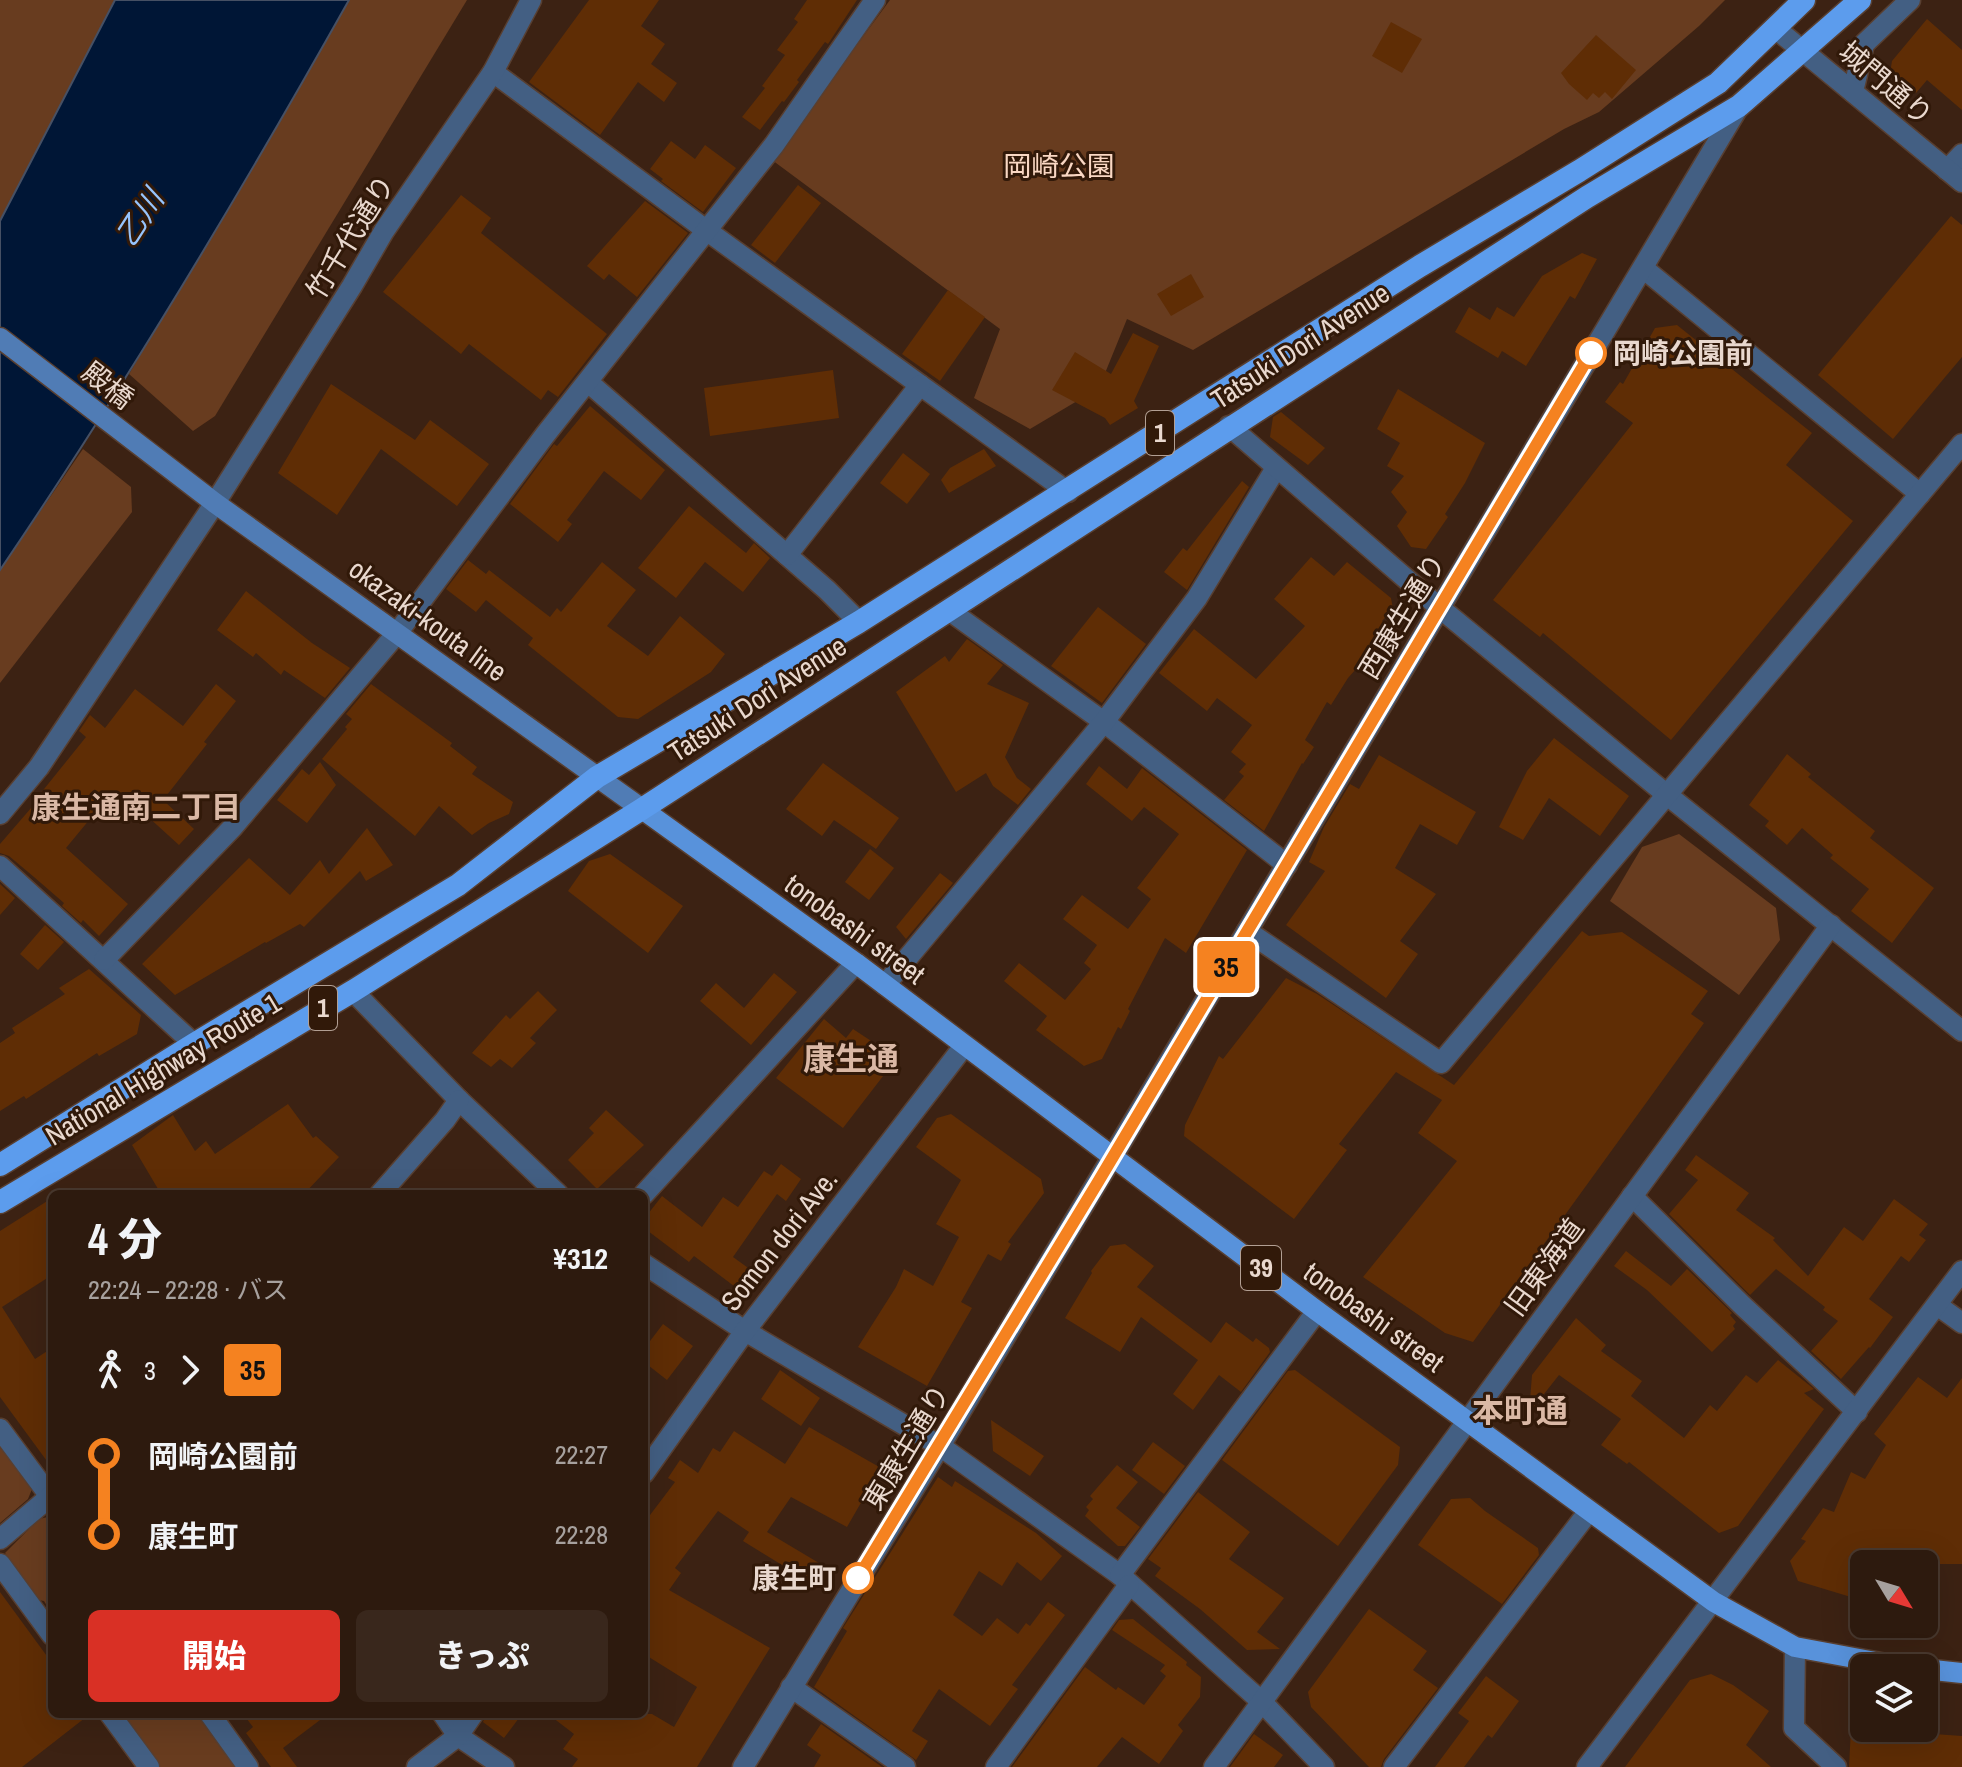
<!DOCTYPE html>
<html lang="ja">
<head>
<meta charset="utf-8">
<style>
  body { margin:0; font-family:"Archivo Narrow","Noto Sans JP",sans-serif; background:#39271c; color:#f1f3f6; height:100vh; display:flex; flex-direction:column; font-size:30px; white-space:nowrap }
  * { box-sizing:border-box; margin:0 }
  p { font-size:26px; color:#a7a19e }
  .icon { flex:none; width:44px; height:44px; fill:none; stroke:currentColor; stroke-width:2; stroke-linecap:round; stroke-linejoin:round }
  .map { position:relative; flex:1; overflow:hidden }
  .sheet { position:absolute; left:48px; top:1190px; width:600px; height:528px; display:flex; flex-direction:column; background:#2d1a0e; border-radius:12px; box-shadow:0 8px 32px #0002,0 0 0 2px #48382e }
  .sheet>* { flex:none }
  .badge { padding:0 16px; border-radius:6px; font-size:28px; line-height:52px }
  .needle { width:52px; rotate:128deg }
  .controls { position:absolute; left:1850px; top:1550px; display:grid; gap:16px }
  .controls a { display:grid; place-items:center; width:88px; height:88px; border-radius:12px; background:#2d1a0e; box-shadow:0 8px 32px #0002,0 0 0 2px #48382e; font-size:40px }
  .map>.badge { position:absolute; translate:-50% -50%; box-shadow:0 0 0 4px #fff }
  .legs { display:flex; align-items:center; gap:12px; height:88px; padding:0 40px; font-size:26px }
  .legs p { margin-inline-start:auto }
  .summary { display:flex; align-items:center; justify-content:space-between; height:136px; padding:0 40px }
  h1 { font-size:44px; font-weight:800; line-height:60px }
  .button { display:flex; gap:16px; margin-top:auto; padding:16px 40px }
  .button a { flex:1; height:92px; border-radius:12px; background:#d93025; color:#fff; font-size:32px; font-weight:800; line-height:92px; text-align:center }
  .button a+a { background:#39271c; color:#f1f3f6 }
  ul { padding:0 40px; list-style:none }
  li { display:flex; align-items:center; gap:28px; height:80px; font-size:30px }
  li i { display:grid; place-items:center; width:12px; height:100%; margin:0 10px; background:currentColor }
  li i::after { content:''; width:20px; height:20px; margin:-10px; border:6px solid; border-radius:50%; background:#2d1a0e }
  li p { margin-inline-start:auto }
  li:first-child i { background:linear-gradient(#0000 50%,currentColor 0) }
  li:last-child i { background:linear-gradient(currentColor 50%,#0000 0) }
  .map>svg:first-child { display:block }
  .green { fill:#683c1f }
  .water { fill:#001636; stroke:#465064; stroke-width:2 }
  .building { fill:#5f2d05 }
  .lines { fill:none; stroke-linecap:round; stroke-linejoin:round }
  .minor-casing { stroke:#583f31; stroke-width:23 }
  .tertiary-casing { stroke:#583f31; stroke-width:23 }
  .secondary-casing { stroke:#583f31; stroke-width:23 }
  .primary-casing { stroke:#583f31; stroke-width:23 }
  .trunk-casing { stroke:#583f31; stroke-width:25 }
  .minor { stroke:#435f83; stroke-width:20 }
  .tertiary { stroke:#435f83; stroke-width:20 }
  .secondary { stroke:#507cb5; stroke-width:20 }
  .primary { stroke:#5892db; stroke-width:20 }
  .trunk { stroke:#5c9ced; stroke-width:22 }
  .line-1-casing { stroke:#fff; stroke-width:18 }
  .line-1 { stroke:#f58220; stroke-width:12 }
  .stop-1-dot { fill:#fff; stroke:#f58220; stroke-width:4 }
  .labels { text-anchor:middle; stroke-width:6; stroke-linejoin:round; paint-order:stroke }
  .shield { fill:#311909; stroke:#b29f93; stroke-width:2 }
  .shield-label { font-size:26px; font-weight:bold; fill:#e9d8ce }
  .street-label { font-size:28px; fill:#e9d8ce; stroke:#311909 }
  .park-label { font-size:28px; fill:#f9d7c3; stroke:#311909 }
  .stop-label { font-size:28px; font-weight:bold; fill:#e9d8ce; stroke:#311909; text-anchor:start }
  .water-label { font-size:30px; font-style:italic; fill:#96c3fc; stroke:#311909 }
  .neighbourhood-label { font-size:30px; font-weight:bold; fill:#dab8a5; stroke:#311909 }
  .quarter-label { font-size:32px; font-weight:bold; fill:#dab8a5; stroke:#311909 }
</style>
</head>
<body>
<div class="map">
<svg width="1962" height="1767" viewBox="0 0 1962 1767">
  <rect width="100%" height="100%" fill="#3c2213"/>
  <g class="green">
    <polygon points="0,0 115,0 0,221"/>
    <polygon points="349,0 467,0 215,416 193,431 129,374"/>
    <polygon points="890,0 1725,0 1699,26 1599,112 1564,129 1193,350 1127,319 1099,388 1030,429 974,398 1000,329 772,160"/>
    <polygon points="83,449 131,487 132,512 0,683 0,570"/>
    <polygon points="1679,834 1776,908 1780,940 1739,995 1610,901 1642,847"/>
    <polygon points="0,1445 32,1489 28,1499 0,1523"/>
    <polygon points="52,1516 52,1614 44,1601 38,1600 5,1553 39,1519"/>
    <polygon points="121,1714 198,1714 236,1767 160,1767"/>
  </g>
  <path class="water" d="M115,0H349C240,194 125,386 0,570V221Z"/>
  <g class="building">
    <polygon points="589,0 659,0 641,26 665,44 651,64 677,83 664,102 638,82 600,135 529,82"/>
    <polygon points="807,0 857,0 828,44 825,42 797,80 799,82 784,102 782,101 760,130 742,117 765,88 762,86 785,55 777,50 798,22 794,19"/>
    <polygon points="1927,19 1962,50 1962,110 1927,80 1916,93 1890,73 1892,61"/>
    <polygon points="1391,22 1422,39 1402,73 1372,56"/>
    <polygon points="1596,35 1636,70 1612,99 1605,92 1599,98 1593,93 1587,100 1569,84 1561,73"/>
    <polygon points="671,141 695,159 705,145 736,168 703,212 661,181 663,179 650,169"/>
    <polygon points="798,185 821,203 775,263 751,245"/>
    <polygon points="461,195 491,218 481,233 607,334 558,397 548,390 541,400 469,344 461,354 383,292"/>
    <polygon points="645,201 688,233 637,297 609,274 604,280 587,266"/>
    <polygon points="1951,216 1962,225 1962,357 1893,439 1818,375"/>
    <polygon points="1582,253 1597,259 1575,299 1570,296 1526,366 1502,351 1498,358 1455,332 1469,307 1490,320 1497,307 1514,317 1542,276"/>
    <polygon points="1191,274 1204,297 1171,316 1157,294"/>
    <polygon points="948,290 985,317 940,381 902,354"/>
    <polygon points="1677,325 1812,433 1786,465 1853,521 1671,740 1543,633 1540,637 1493,600 1633,423 1605,402 1620,382 1623,384 1655,328"/>
    <polygon points="1133,333 1159,346 1134,401 1138,408 1110,425 1105,418 1052,390 1075,352 1111,374"/>
    <polygon points="833,370 839,418 710,436 704,388"/>
    <polygon points="331,384 415,440 430,420 489,464 457,506 381,449 337,515 278,473"/>
    <polygon points="1398,389 1485,443 1465,483 1445,514 1448,517 1426,549 1411,547 1397,526 1407,512 1391,492 1404,476 1387,466 1400,443 1377,429"/>
    <polygon points="590,406 665,470 641,500 604,471 567,520 572,524 558,542 510,504 554,444 557,446"/>
    <polygon points="1281,412 1325,448 1308,465 1270,437 1273,417"/>
    <polygon points="984,449 996,466 949,493 941,480 950,468"/>
    <polygon points="903,453 930,474 907,504 880,483"/>
    <polygon points="1242,481 1249,487 1187,590 1164,572 1183,548 1187,551"/>
    <polygon points="689,506 746,553 754,543 770,558 743,592 705,562 676,598 638,568"/>
    <polygon points="1311,557 1334,576 1347,562 1391,598 1393,609 1382,621 1392,629 1368,662 1365,659 1348,678 1331,705 1327,702 1305,740 1314,747 1303,764 1302,763 1264,831 1224,800 1244,776 1239,772 1246,764 1231,752 1252,725 1217,698 1207,711 1159,673 1194,629 1256,679 1305,626 1274,599"/>
    <polygon points="468,560 486,574 489,570 550,617 557,608 561,612 602,562 636,590 607,626 648,656 680,616 725,654 711,672 638,719 618,717 528,645 533,638 486,600 476,612 446,589"/>
    <polygon points="246,591 312,643 350,668 325,698 284,670 281,675 256,653 253,657 217,630"/>
    <polygon points="1098,607 1146,644 1102,703 1051,666"/>
    <polygon points="967,639 1003,665 987,684 1029,703 1005,757 1017,778 1031,789 1018,805 993,786 986,773 956,792 896,692 945,656 949,662"/>
    <polygon points="216,684 236,701 204,742 207,744 163,800 194,829 179,845 124,795 112,809 104,802 66,848 128,904 99,936 83,920 81,923 62,906 64,903 34,877 9,856 0,853 0,844 38,800 36,799 86,737 79,731 90,715 105,728 135,689 183,726"/>
    <polygon points="371,684 452,743 450,746 477,767 472,774 513,802 509,814 489,823 472,835 439,806 415,836 322,759 347,729 345,727 352,719 346,714"/>
    <polygon points="1554,738 1629,796 1600,836 1549,798 1523,840 1499,827 1527,771"/>
    <polygon points="1787,754 1811,774 1808,777 1875,831 1870,838 1934,888 1892,943 1851,911 1869,889 1830,858 1833,855 1802,828 1787,845 1765,826 1769,821 1749,805"/>
    <polygon points="1379,755 1476,812 1457,845 1420,824 1395,868 1436,894 1400,941 1418,954 1386,998 1286,925 1325,871 1309,862 1324,827 1350,784 1359,789"/>
    <polygon points="320,762 336,785 307,823 277,800 302,769 309,775"/>
    <polygon points="823,763 899,818 876,849 834,820 822,836 786,809"/>
    <polygon points="1099,766 1127,789 1142,768 1247,850 1186,953 1165,938 1128,1009 1130,1011 1121,1029 1118,1027 1102,1059 1084,1066 1036,1030 1047,1016 1004,981 1019,963 1065,1000 1091,969 1084,963 1097,945 1063,919 1082,895 1128,929 1151,899 1137,888 1179,834 1144,807 1132,821 1086,784"/>
    <polygon points="367,828 393,865 366,881 360,871 304,927 300,924 266,943 265,942 175,995 142,964 249,858 290,895 320,860 329,874"/>
    <polygon points="870,849 894,868 869,900 845,882"/>
    <polygon points="610,854 683,906 648,953 568,891 589,861"/>
    <polygon points="940,873 953,883 906,939 896,927"/>
    <polygon points="0,884 15,898 0,915"/>
    <polygon points="45,925 64,942 38,970 20,954"/>
    <polygon points="1582,931 1589,936 1622,932 1708,991 1691,1014 1704,1023 1473,1342 1445,1333 1363,1277 1457,1161 1418,1133 1442,1100 1396,1072 1339,1144 1347,1150 1294,1219 1184,1136 1185,1125 1219,1056 1223,1059 1286,978 1317,994 1454,1085"/>
    <polygon points="89,969 141,1015 137,1034 99,1056 97,1053 26,1099 24,1096 0,1111 0,1043 15,1033 12,1028 65,994 59,988"/>
    <polygon points="774,973 797,992 751,1045 700,1001 716,983 744,1008"/>
    <polygon points="538,991 557,1010 530,1038 536,1043 512,1068 500,1059 491,1067 472,1053 506,1015 510,1019"/>
    <polygon points="824,1019 846,1038 853,1029 897,1058 843,1128 776,1078"/>
    <polygon points="288,1104 313,1138 316,1136 339,1157 304,1194 161,1194 132,1145 173,1115 195,1151 206,1141 215,1154"/>
    <polygon points="606,1110 644,1145 597,1189 568,1160 594,1133 589,1128"/>
    <polygon points="951,1114 1041,1179 1044,1193 1008,1242 1011,1244 1001,1261 988,1254 961,1302 972,1308 927,1386 858,1347 896,1287 904,1269 933,1286 959,1237 936,1224 961,1180 916,1147 937,1118"/>
    <polygon points="1696,1155 1749,1193 1736,1210 1775,1238 1773,1240 1808,1276 1844,1227 1863,1241 1894,1199 1928,1224 1919,1235 1926,1240 1909,1262 1901,1256 1869,1299 1893,1317 1870,1348 1869,1347 1841,1379 1811,1351 1838,1321 1823,1310 1825,1307 1776,1269 1750,1295 1669,1214 1698,1180 1685,1170"/>
    <polygon points="781,1164 801,1179 786,1201 777,1194 733,1257 751,1270 742,1282 734,1286 694,1256 689,1262 644,1228 644,1219 662,1196 702,1227 723,1197 738,1207 764,1171 772,1176"/>
    <polygon points="52,1198 52,1275 2,1307 35,1359 52,1348 52,1468 0,1397 0,1231"/>
    <polygon points="1125,1244 1154,1266 1137,1287 1211,1343 1226,1322 1253,1342 1256,1338 1269,1348 1270,1352 1241,1392 1219,1375 1193,1410 1173,1394 1198,1360 1141,1317 1120,1352 1065,1318 1092,1273 1091,1271 1110,1246"/>
    <polygon points="1626,1251 1671,1286 1687,1269 1732,1313 1730,1315 1736,1322 1733,1326 1735,1329 1712,1352 1647,1290 1614,1266"/>
    <polygon points="1576,1318 1606,1345 1601,1351 1642,1381 1631,1396 1684,1438 1710,1405 1717,1411 1746,1375 1757,1383 1778,1360 1814,1389 1804,1393 1824,1409 1738,1526 1719,1533 1629,1462 1627,1464 1601,1445 1621,1419 1559,1375 1529,1413 1532,1375"/>
    <polygon points="663,1324 693,1346 667,1380 644,1362 644,1349"/>
    <polygon points="780,1370 820,1398 801,1426 761,1399"/>
    <polygon points="1295,1370 1400,1447 1398,1465 1338,1546 1222,1460 1288,1371"/>
    <polygon points="1918,1377 1947,1398 1962,1378 1962,1564 1864,1564 1864,1601 1798,1581 1790,1561 1806,1541 1801,1539 1823,1508 1834,1512 1851,1472 1865,1479 1886,1445 1874,1434"/>
    <polygon points="991,1420 1044,1456 1030,1476 993,1451"/>
    <polygon points="809,1427 881,1468 847,1527 791,1497 767,1532 824,1566 813,1584 743,1541 749,1532 718,1511 675,1568 681,1573 669,1590 770,1648 697,1767 572,1767 578,1759 563,1749 574,1734 548,1714 652,1714 674,1727 697,1687 644,1654 644,1523 675,1482 668,1478 680,1460 698,1473 713,1448 720,1452 734,1431 785,1464"/>
    <polygon points="1153,1442 1185,1466 1164,1494 1132,1470"/>
    <polygon points="1117,1465 1138,1482 1116,1508 1140,1527 1125,1546 1118,1546 1085,1516 1089,1510 1086,1507 1093,1499 1090,1496"/>
    <polygon points="938,1477 952,1487 955,1481 1036,1533 1062,1556 1041,1581 1017,1562 1002,1586 979,1571 953,1615 982,1636 997,1618 1018,1634 1026,1623 1030,1626 1048,1602 1065,1615 1012,1685 1018,1689 990,1726 939,1689 912,1731 928,1741 916,1760 814,1687 847,1631 843,1628"/>
    <polygon points="1198,1492 1250,1532 1229,1559 1284,1598 1257,1632 1280,1649 1247,1650 1200,1609 1155,1576 1161,1568 1148,1559"/>
    <polygon points="1470,1498 1485,1511 1538,1548 1539,1555 1502,1604 1418,1545 1451,1499"/>
    <polygon points="0,1592 52,1663 52,1714 90,1714 22,1767 0,1767"/>
    <polygon points="1369,1609 1427,1651 1413,1670 1438,1688 1384,1759 1381,1767 1369,1767 1311,1707 1308,1692"/>
    <polygon points="1133,1619 1187,1662 1186,1665 1201,1677 1200,1697 1178,1725 1183,1731 1159,1764 1122,1737 1097,1767 1012,1767 1085,1667 1116,1690 1118,1687 1144,1705 1166,1676 1160,1671 1165,1665 1112,1630 1119,1620"/>
    <polygon points="1711,1674 1733,1685 1769,1711 1746,1745 1771,1767 1625,1767 1690,1680"/>
    <polygon points="1486,1676 1519,1701 1492,1738 1488,1735 1464,1767 1435,1767 1469,1721 1458,1713"/>
    <polygon points="243,1714 328,1714 283,1748 297,1767 271,1767 246,1733 253,1727"/>
    <polygon points="486,1714 522,1714 504,1738 483,1722"/>
    <polygon points="821,1724 882,1767 814,1767 821,1755 807,1745"/>
    <polygon points="1851,1728 1962,1736 1962,1767 1849,1767"/>
    <polygon points="1254,1734 1283,1755 1274,1767 1230,1767"/>
  </g>
  <g class="lines">
    <defs>
      <g id="minor">
        <polyline points="493,72 706,230 1068,492"/>
        <polyline points="1853,92 1864,44 1910,0"/>
        <polyline points="1947,170 1962,154"/>
        <polyline points="1643,268 1920,494"/>
        <polyline points="588,382 827,590 859,622"/>
        <polyline points="787,555 920,385"/>
        <polyline points="1440,608 1666,794 1962,1031"/>
        <polyline points="950,611 1104,722 1287,865"/>
        <polyline points="0,814 39,767 215,503 352,286 384,231 493,72 531,0"/>
        <polyline points="0,866 194,1044"/>
        <polyline points="1247,931 1441,1063 1962,444"/>
        <polyline points="104,960 232,828 398,632 545,435 774,145 875,0"/>
        <polyline points="885,985 1104,722 1197,598 1276,468"/>
        <polyline points="353,991 459,1100 558,1194"/>
        <polyline points="380,1194 445,1120 459,1100"/>
        <polyline points="644,1194 856,963"/>
        <polyline points="1632,1196 1743,1306 1857,1412"/>
        <polyline points="644,1264 745,1331 940,1446 1120,1575 1262,1702 1324,1767"/>
        <polyline points="1937,1305 1962,1323"/>
        <polyline points="0,1429 52,1499"/>
        <polyline points="644,1473 745,1331 964,1046"/>
        <polyline points="0,1539 52,1495"/>
        <polyline points="0,1564 52,1635"/>
        <polyline points="1120,1575 1317,1311"/>
        <polyline points="1795,1647 1794,1728 1836,1767"/>
        <polyline points="791,1687 905,1767"/>
        <polyline points="110,1714 149,1767"/>
        <polyline points="210,1714 248,1767"/>
        <polyline points="443,1714 458,1736 504,1767"/>
        <polyline points="417,1767 458,1736 473,1714"/>
        <polyline points="996,1767 1129,1585"/>
        <polyline points="1214,1767 1831,925"/>
        <polyline points="1394,1767 1589,1511"/>
      </g>
      <g id="tertiary">
        <polyline points="1775,28 1962,182"/>
        <polyline points="1229,426 1440,608"/>
        <polyline points="743,1767 940,1446 1739,106"/>
        <polyline points="1587,1767 1962,1271"/>
      </g>
      <polyline id="secondary" points="0,338 215,503 642,809"/>
      <g id="primary">
        <polyline points="642,809 856,963 1317,1311 1714,1602 1795,1647 1908,1668"/>
        <polyline points="1924,1669 1962,1673"/>
      </g>
      <g id="trunk">
        <polyline points="0,1165 194,1044 458,885 597,777 859,622 1420,266 1579,171 1718,83 1804,0"/>
        <polyline points="0,1202 353,991 642,809 1587,197 1739,106 1860,0"/>
      </g>
    </defs>
    <use href="#minor" class="minor-casing"/>
    <use href="#tertiary" class="tertiary-casing"/>
    <use href="#secondary" class="secondary-casing"/>
    <use href="#primary" class="primary-casing"/>
    <use href="#trunk" class="trunk-casing"/>
    <use href="#minor" class="minor"/>
    <use href="#tertiary" class="tertiary"/>
    <use href="#secondary" class="secondary"/>
    <use href="#primary" class="primary"/>
    <use href="#trunk" class="trunk"/>
  </g>
  <g class="lines">
    <defs>
      <polyline id="line-1" points="858,1578 1098,1182 1591,353"/>
    </defs>
    <use href="#line-1" class="line-1-casing"/>
    <use href="#line-1" class="line-1"/>
  </g>
  <g class="stop-1-dot">
    <circle cx="1591" cy="353" r="14"/>
    <circle cx="858" cy="1578" r="14"/>
  </g>
  <g class="labels">
    <g class="shield">
      <rect x="1146" y="411" width="28" height="44" rx="6"/>
      <rect x="309" y="986" width="28" height="44" rx="6"/>
      <rect x="1241" y="1246" width="40" height="44" rx="6"/>
    </g>
    <g class="shield-label">
      <text x="1160" y="442">1</text>
      <text x="323" y="1017">1</text>
      <text x="1261" y="1277">39</text>
    </g>
    <g class="street-label">
      <text transform="translate(1886 83) rotate(40)" y="10">城門通り</text>
      <text transform="translate(350 237) rotate(-58)" y="10">竹千代通り</text>
      <text transform="translate(1300 346) rotate(-33)" y="10">Tatsuki Dori Avenue</text>
      <text transform="translate(108 385) rotate(38)" y="10">殿橋</text>
      <text transform="translate(1402 616) rotate(-59)" y="10">西康生通り</text>
      <text transform="translate(428 620) rotate(36)" y="10">okazaki-kouta line</text>
      <text transform="translate(757 699) rotate(-33)" y="10">Tatsuki Dori Avenue</text>
      <text transform="translate(855 929) rotate(36)" y="10">tonobashi street</text>
      <text transform="translate(163 1069) rotate(-31)" y="10">National Highway Route 1</text>
      <text transform="translate(779 1240) rotate(-52)" y="10">Somon dori Ave.</text>
      <text transform="translate(1544 1267) rotate(-54)" y="10">旧東海道</text>
      <text transform="translate(1374 1317) rotate(36)" y="10">tonobashi street</text>
      <text transform="translate(906 1447) rotate(-59)" y="10">東康生通り</text>
    </g>
    <g class="park-label">
      <text x="1059" y="176">岡崎公園</text>
    </g>
    <g class="stop-label">
      <text x="1613" y="363">岡崎公園前</text>
      <text x="836" y="1588" text-anchor="end">康生町</text>
    </g>
    <g class="water-label">
      <text transform="translate(140 218) rotate(-57)" y="10">乙川</text>
    </g>
    <g class="neighbourhood-label">
      <text x="136" y="818">康生通南二丁目</text>
    </g>
    <g class="quarter-label">
      <text x="851" y="1070">康生通</text>
      <text x="1520" y="1422">本町通</text>
    </g>
  </g>
</svg>
<div class="controls">
<a><svg class="needle" viewBox="-14 -14 28 28"><path d="M0-13l5 13h-10z" fill="#e53935"/><path d="M0 13l5-13h-10z" fill="#a7a19e"/></svg></a>
<a><svg class="icon" aria-label="layers" viewBox="0 0 24 24"><path d="M12 4l9 5-9 5-9-5zM3 14l9 5 9-5"/></svg></a>
</div>
<b class="badge" style="left:1226px;top:967px;background:#f58220;color:#111">35</b>
<section class="sheet">
<div class="summary"><div><h1>4 分</h1><p>22:24 – 22:28 · バス</p></div><b>¥312</b></div>
<div class="legs"><svg class="icon" aria-label="walk" viewBox="0 0 24 24"><circle cx="13" cy="4" r="2"/><path d="M13 8l-2 6 4 7M11 14l-3 7M7 12l3-4h3l4 4"/></svg>3<svg class="icon" aria-label="forward" viewBox="0 0 24 24"><path d="M9 5l7 7-7 7"/></svg><b class="badge" style="background:#f58220;color:#111">35</b></div>
<ul>
<li><i style="color:#f58220"></i><b>岡崎公園前</b><p>22:27</p></li>
<li><i style="color:#f58220"></i><b>康生町</b><p>22:28</p></li>
</ul>
<div class="button"><a>開始</a><a>きっぷ</a></div>
</section>
</div>
</body>
</html>
